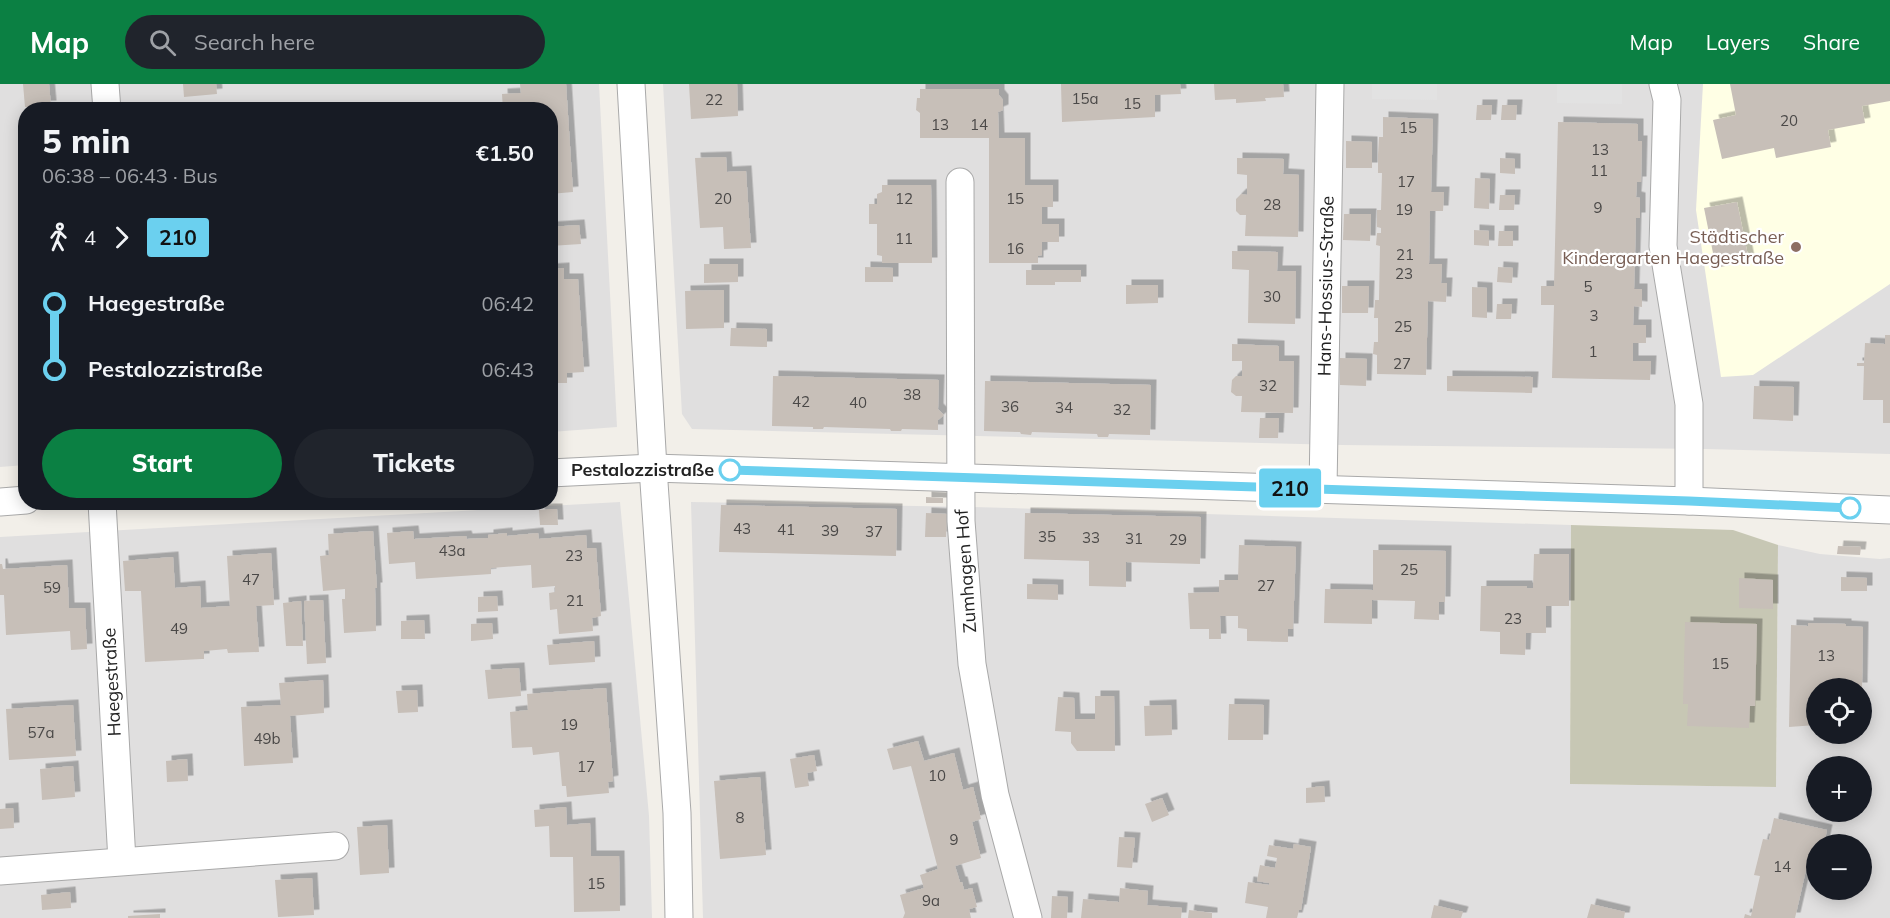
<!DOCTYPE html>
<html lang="en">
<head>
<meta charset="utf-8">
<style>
  body { margin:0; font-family:Mulish,sans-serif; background:#20242c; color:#f1f3f6; height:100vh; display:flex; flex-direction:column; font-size:22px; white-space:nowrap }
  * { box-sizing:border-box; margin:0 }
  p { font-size:20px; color:#9ea1a6 }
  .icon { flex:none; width:33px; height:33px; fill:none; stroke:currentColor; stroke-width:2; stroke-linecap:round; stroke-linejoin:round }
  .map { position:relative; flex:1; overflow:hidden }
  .drawer { position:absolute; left:18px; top:18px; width:540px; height:408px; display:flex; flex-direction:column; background:#171b24; border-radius:24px; box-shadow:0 3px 15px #0003 }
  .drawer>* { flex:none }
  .badge { padding:0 12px; border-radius:4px; font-size:21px; line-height:39px }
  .buttons { position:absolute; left:1806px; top:594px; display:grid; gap:12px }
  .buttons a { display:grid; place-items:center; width:66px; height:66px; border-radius:50%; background:#171b24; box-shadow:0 3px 15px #0003; font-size:30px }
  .map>.badge { position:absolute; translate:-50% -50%; box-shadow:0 0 0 3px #fff }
  .legs { display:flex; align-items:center; gap:9px; height:66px; padding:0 24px; font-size:20px }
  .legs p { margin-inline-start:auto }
  .head { display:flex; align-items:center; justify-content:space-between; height:102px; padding:0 24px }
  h1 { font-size:33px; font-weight:800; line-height:45px }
  .action { display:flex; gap:12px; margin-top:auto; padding:12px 24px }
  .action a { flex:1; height:69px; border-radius:36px; background:#0b8043; color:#fff; font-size:24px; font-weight:800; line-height:69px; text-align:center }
  .action a+a { background:#20242c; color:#f1f3f6 }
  ul { padding:0 24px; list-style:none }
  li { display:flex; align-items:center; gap:21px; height:66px; font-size:22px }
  li i { display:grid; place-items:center; width:9px; height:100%; margin:0 8px; background:currentColor }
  li i::after { content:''; width:15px; height:15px; margin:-8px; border:4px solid; border-radius:50%; background:#171b24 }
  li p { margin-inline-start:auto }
  li:first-child i { background:linear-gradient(#0000 50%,currentColor 0) }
  li:last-child i { background:linear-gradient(currentColor 50%,#0000 0) }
  header { display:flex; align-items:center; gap:36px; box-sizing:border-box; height:84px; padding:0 30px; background:#0b8043; color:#fff }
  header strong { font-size:28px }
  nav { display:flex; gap:33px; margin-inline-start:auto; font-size:21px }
  .search { width:420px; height:54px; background:#20242c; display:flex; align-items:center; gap:15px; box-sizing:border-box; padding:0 21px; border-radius:33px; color:#9ea1a6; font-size:22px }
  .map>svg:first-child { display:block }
  .residential { fill:#e0dfdf; fill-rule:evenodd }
  .education { fill:#ffffe5 }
  .construction { fill:#c7c7b4 }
  .parking { fill:#e2e2e2 }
  .building { fill:#c7bfb8; filter:url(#shadow) }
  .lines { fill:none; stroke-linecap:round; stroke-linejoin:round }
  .street-casing { stroke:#a9a9a9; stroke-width:29 }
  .street { stroke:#fff; stroke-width:27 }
  .line-1-casing { stroke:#fff; stroke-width:14 }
  .line-1 { stroke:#6bd0ef; stroke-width:9 }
  .education-dot { fill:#8d6e63; stroke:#fff; stroke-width:2 }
  .stop-1-dot { fill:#fff; stroke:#6bd0ef; stroke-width:3 }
  .labels { text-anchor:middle; stroke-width:4.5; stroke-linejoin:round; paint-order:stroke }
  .number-label { font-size:15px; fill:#4b4948 }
  .education-label { font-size:18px; fill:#785e54; stroke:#fff; text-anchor:end }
  .street-label { font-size:18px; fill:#222; stroke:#fff }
  .stop-label { font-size:18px; font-weight:bold; fill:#222; stroke:#fff; text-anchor:end }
</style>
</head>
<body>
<header>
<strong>Map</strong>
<div class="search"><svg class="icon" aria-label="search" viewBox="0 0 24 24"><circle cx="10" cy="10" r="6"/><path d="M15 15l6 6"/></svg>Search here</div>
<nav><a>Map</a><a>Layers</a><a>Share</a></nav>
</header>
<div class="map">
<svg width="1890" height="834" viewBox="0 0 1890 834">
  <defs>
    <filter id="shadow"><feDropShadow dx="5.5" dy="-5.5" stdDeviation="0" flood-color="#0004"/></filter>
  </defs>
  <rect width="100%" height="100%" fill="#f2efe9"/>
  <g class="residential">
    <polygon points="0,0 599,0 617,343 551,348 550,26 26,26 25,381 0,383"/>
    <polygon points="663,0 1890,0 1890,370 1706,365 1342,361 692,345 682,330"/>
    <polygon points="620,418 649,732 652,834 0,834 0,453"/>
    <path d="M691,418L973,423L1571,441L1570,700L1776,703L1778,461L1820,470L1880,475L1890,474V834H703ZM1816,604H1862V650H1816ZM1816,682H1862V728H1816ZM1816,760H1862V806H1816Z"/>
  </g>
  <polygon class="education" points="1703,0 1890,0 1890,200 1753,291 1721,293 1696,126"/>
  <polygon class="construction" points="1571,441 1733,446 1778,461 1776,703 1570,700"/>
  <g class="parking">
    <polygon points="1372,0 1437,0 1437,16 1372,15"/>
    <polygon points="1557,0 1622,0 1622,20 1557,19"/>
  </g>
  <g class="building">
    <polygon points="23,0 49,0 51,22 25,23"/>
    <polygon points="183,0 216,0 217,10 184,13"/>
    <polygon points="520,0 566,0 573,108 550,110 550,26 503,26 502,10 521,9"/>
    <polygon points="689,0 737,0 738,32 691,35"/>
    <polygon points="1061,0 1180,0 1181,10 1155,11 1155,33 1062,38"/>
    <polygon points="1214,0 1283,0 1284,13 1265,14 1266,17 1236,19 1236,15 1215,16"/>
    <polygon points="1730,0 1890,0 1890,17 1862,22 1865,39 1828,46 1831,63 1776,74 1774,64 1722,75 1713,36 1736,31"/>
    <polygon points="920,5 999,5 999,11 1003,16 1003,26 998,28 999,54 1025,54 1025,101 1053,101 1053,123 1042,123 1042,140 1059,140 1059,158 1042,158 1042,171 1038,172 1038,179 989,179 989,54 920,54 920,29 916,26 917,14 920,14"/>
    <polygon points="1477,21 1492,21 1491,36 1476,36"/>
    <polygon points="1502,21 1517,21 1516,36 1501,36"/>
    <polygon points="1383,33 1433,35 1431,108 1444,108 1443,127 1430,127 1429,180 1442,180 1441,199 1447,199 1446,218 1428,217 1426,291 1377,290 1377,271 1373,270 1374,258 1378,258 1378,234 1374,234 1375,216 1379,216 1380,162 1376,161 1377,149 1381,149 1381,144 1377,143 1377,126 1381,126 1382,89 1378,89 1378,71 1379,53 1383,53"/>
    <polygon points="1558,38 1638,40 1638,57 1642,57 1641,98 1637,98 1636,113 1640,114 1640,134 1636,134 1634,205 1642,205 1642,223 1634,222 1633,241 1646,241 1646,259 1633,259 1633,277 1651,277 1650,296 1552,294 1554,221 1541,221 1541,202 1554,202"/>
    <polygon points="1346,57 1372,58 1372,84 1346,84"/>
    <polygon points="726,73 727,88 746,87 751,164 724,165 723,143 700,144 695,74"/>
    <polygon points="1237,74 1284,75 1283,90 1299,91 1298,153 1245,152 1246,131 1240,131 1236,127 1236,115 1241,110 1247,111 1247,91 1237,90"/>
    <polygon points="1500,74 1515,75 1515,90 1500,89"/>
    <polygon points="1475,94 1490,95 1489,125 1474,124"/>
    <polygon points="882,101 931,101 932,179 882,179 882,172 877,171 877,140 869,140 869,120 877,120 877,110 882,108"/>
    <polygon points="1500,111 1515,111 1514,126 1499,126"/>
    <polygon points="1737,118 1749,177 1716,184 1704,124"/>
    <polygon points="1344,130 1371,130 1370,157 1343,156"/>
    <polygon points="579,141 581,160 550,162 550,143"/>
    <polygon points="1474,146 1489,147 1489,162 1474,161"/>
    <polygon points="1499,147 1513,147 1513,162 1498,162"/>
    <polygon points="1232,167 1278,168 1277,187 1296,187 1295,240 1248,239 1249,186 1232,185"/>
    <polygon points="704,180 738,180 738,198 704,199"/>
    <polygon points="865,183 893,184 893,198 865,198"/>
    <polygon points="1498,183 1513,184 1512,199 1497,198"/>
    <polygon points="564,184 564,195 578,195 584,288 567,289 567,299 550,299 550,185"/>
    <polygon points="1026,186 1081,186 1081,198 1055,198 1055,201 1026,201"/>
    <polygon points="1126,201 1158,201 1158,219 1126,220"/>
    <polygon points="1342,202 1369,202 1368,229 1342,229"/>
    <polygon points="1472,203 1487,204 1487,234 1472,233"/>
    <polygon points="724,206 724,244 686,245 685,207"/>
    <polygon points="1497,220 1512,220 1511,235 1496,235"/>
    <polygon points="731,244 767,245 767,263 730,262"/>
    <polygon points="1885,251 1890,251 1890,339 1883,339 1883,316 1863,316 1864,282 1857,282 1857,279 1864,279 1865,259 1885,260"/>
    <polygon points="1232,260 1279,262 1279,277 1294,277 1293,329 1241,328 1242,312 1236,312 1231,308 1232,296 1236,292 1242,292 1242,277 1232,277"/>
    <polygon points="1340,274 1367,275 1366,302 1340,301"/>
    <polygon points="773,292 939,296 938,325 944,331 938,336 938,346 902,345 901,347 891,347 890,345 824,343 823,345 813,345 813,343 772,342"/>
    <polygon points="1447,292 1533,293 1532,309 1447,307"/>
    <polygon points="985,297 1151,301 1150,351 1109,350 1108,353 1098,353 1097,350 1032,348 1031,351 1021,350 1020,348 984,347"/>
    <polygon points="1754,302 1794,303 1793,337 1753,335"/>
    <polygon points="1260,334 1279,334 1278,354 1259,354"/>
    <polygon points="926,413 943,414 943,419 926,419"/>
    <polygon points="721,421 897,425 896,472 719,468"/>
    <polygon points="549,425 557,425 558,441 540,441 539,426"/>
    <polygon points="926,429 947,430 946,453 925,453"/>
    <polygon points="1025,429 1201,433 1200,480 1126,478 1126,503 1089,502 1089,477 1024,475"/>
    <polygon points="373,447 377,504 375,504 376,547 344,549 342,515 345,515 345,505 323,507 320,472 329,471 328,450"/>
    <polygon points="413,447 414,455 466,452 467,455 488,454 488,451 507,449 507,452 538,449 539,455 586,451 587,464 596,464 601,532 592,534 593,547 559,550 557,525 550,526 549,509 555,508 555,502 532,504 531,481 491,484 491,490 416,495 415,478 389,480 387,449"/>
    <polygon points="1239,461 1296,463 1293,545 1288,545 1288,558 1247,557 1247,545 1238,544 1238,532 1220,532 1221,555 1209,555 1209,545 1190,545 1188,509 1219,508 1219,496 1238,496"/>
    <polygon points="1838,462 1861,463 1860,471 1837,470"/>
    <polygon points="1373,466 1446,467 1445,518 1439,518 1439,536 1414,535 1415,517 1372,516 1372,540 1324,539 1325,505 1373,506"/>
    <polygon points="271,469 274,521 256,522 259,568 228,569 227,565 216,566 204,567 204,575 202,575 145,578 141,507 125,507 123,477 173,473 175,504 200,502 201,524 230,522 227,472"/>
    <polygon points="1534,470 1569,470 1569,522 1546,522 1546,549 1526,549 1525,571 1500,570 1500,548 1480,547 1481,502 1527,502 1527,504 1533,504"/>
    <polygon points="0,480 2,480 3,485 67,481 69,524 85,524 87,565 71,566 70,547 6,551 4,511 0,511"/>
    <polygon points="1841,493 1867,494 1867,507 1841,507"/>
    <polygon points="1739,494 1773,496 1773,525 1739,524"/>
    <polygon points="1027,500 1058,501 1058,516 1027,515"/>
    <polygon points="497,512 498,527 478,528 478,513"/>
    <polygon points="323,516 326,579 307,580 304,517"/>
    <polygon points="301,517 303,562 286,562 283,519"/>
    <polygon points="424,536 425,555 401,555 401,537"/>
    <polygon points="1685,538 1757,540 1755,622 1750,622 1749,644 1687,642 1688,620 1683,620"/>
    <polygon points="492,539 493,555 471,557 471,540"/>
    <polygon points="1808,539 1846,540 1846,542 1863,543 1862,604 1816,604 1816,641 1789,643 1791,541 1808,542"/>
    <polygon points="594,557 595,578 549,581 547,561"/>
    <polygon points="519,584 521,612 488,615 485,586"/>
    <polygon points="323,596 324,629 290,632 293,679 244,682 241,623 281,621 279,599"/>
    <polygon points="606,604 613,697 608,698 609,709 567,713 566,702 562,702 559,668 533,671 532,663 512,664 510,628 528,626 527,610"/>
    <polygon points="417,606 418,628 398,629 396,607"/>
    <polygon points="1095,612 1114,612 1115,667 1077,667 1071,659 1071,648 1055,647 1058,613 1074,614 1075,635 1095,635"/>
    <polygon points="1229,620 1264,621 1263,656 1228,656"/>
    <polygon points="73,621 76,672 9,676 6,625"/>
    <polygon points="1171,621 1172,651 1145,652 1144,622"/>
    <polygon points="918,657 924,677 954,669 963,706 973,703 981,735 972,738 981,774 955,782 960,798 962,798 964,806 972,804 977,823 969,825 971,834 903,834 905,829 900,811 924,804 920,791 938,785 911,682 893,686 887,665"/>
    <polygon points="814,671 817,687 807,689 809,702 795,704 790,675"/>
    <polygon points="187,675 188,697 167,698 166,677"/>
    <polygon points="73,682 75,713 42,716 40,685"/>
    <polygon points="760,693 766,771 720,775 714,697"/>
    <polygon points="1324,702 1325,718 1306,719 1306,704"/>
    <polygon points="1162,714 1169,731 1152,738 1145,720"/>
    <polygon points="566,723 567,741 590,739 591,772 619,772 620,827 574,828 573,773 550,773 549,742 535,743 534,726"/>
    <polygon points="13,724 14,744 0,745 0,725"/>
    <polygon points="1774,734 1827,746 1824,760 1816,760 1816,775 1809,773 1795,834 1744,834 1745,830 1751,832 1760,792 1754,791 1763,755 1769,756"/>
    <polygon points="387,741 389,789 360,791 357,743"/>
    <polygon points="1119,753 1135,754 1132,784 1117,783"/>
    <polygon points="1294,760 1311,763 1301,826 1299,826 1297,834 1266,834 1268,823 1245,819 1248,798 1269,801 1269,799 1257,797 1260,781 1275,784 1277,774 1267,772 1269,761 1293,765"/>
    <polygon points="312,794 314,831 278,833 275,796"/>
    <polygon points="1120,804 1148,807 1147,821 1182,824 1181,834 1081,834 1083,815 1119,818"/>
    <polygon points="70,808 71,824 42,826 41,811"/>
    <polygon points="1052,812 1068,813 1067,834 1051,834"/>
    <polygon points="1591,820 1625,828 1624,834 1587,834"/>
    <polygon points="1434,821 1463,828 1461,834 1431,834"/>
    <polygon points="1189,826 1212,829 1212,834 1188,834"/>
    <polygon points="160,830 160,834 128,834 128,832"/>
  </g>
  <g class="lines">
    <defs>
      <g id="street">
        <polyline points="105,0 107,26"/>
        <polyline points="631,0 653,384 677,729 679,834"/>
        <polyline points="1663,0 1667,16 1663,162 1689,320 1689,417"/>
        <polyline points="960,98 961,437 972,580 995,711 1028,834"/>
        <polyline points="550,389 653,384 1689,417 1890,426"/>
        <polyline points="1323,405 1330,0"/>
        <polyline points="0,418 26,416"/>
        <polyline points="102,418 122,777"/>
        <polyline points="0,787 335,762"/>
      </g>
    </defs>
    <use href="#street" class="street-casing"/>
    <use href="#street" class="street"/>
  </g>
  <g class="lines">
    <defs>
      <polyline id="line-1" points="730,386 1689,417 1850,424"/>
    </defs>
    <use href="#line-1" class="line-1-casing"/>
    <use href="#line-1" class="line-1"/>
  </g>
  <circle class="education-dot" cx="1796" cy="163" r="6"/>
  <g class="stop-1-dot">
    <circle cx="730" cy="386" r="10"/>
    <circle cx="1850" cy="424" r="10"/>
  </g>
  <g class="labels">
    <g class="number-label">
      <text x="1085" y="20">15a</text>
      <text x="714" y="21">22</text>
      <text x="1132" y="25">15</text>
      <text x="1789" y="42">20</text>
      <text x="940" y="46">13</text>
      <text x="979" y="46">14</text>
      <text x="1408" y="49">15</text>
      <text x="1600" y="71">13</text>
      <text x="1599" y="92">11</text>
      <text x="1406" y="103">17</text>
      <text x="723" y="120">20</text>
      <text x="904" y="120">12</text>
      <text x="1015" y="120">15</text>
      <text x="1272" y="126">28</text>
      <text x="1598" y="129">9</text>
      <text x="1404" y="131">19</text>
      <text x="904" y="160">11</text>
      <text x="1015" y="170">16</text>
      <text x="1405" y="176">21</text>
      <text x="1404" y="195">23</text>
      <text x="1588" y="208">5</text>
      <text x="1272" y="218">30</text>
      <text x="1594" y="237">3</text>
      <text x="1403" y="248">25</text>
      <text x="1593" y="273">1</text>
      <text x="1402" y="285">27</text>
      <text x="1268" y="307">32</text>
      <text x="912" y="316">38</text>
      <text x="801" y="323">42</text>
      <text x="858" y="324">40</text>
      <text x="1010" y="328">36</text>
      <text x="1064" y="329">34</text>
      <text x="1122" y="331">32</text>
      <text x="742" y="450">43</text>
      <text x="786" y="451">41</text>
      <text x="830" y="452">39</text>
      <text x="874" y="453">37</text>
      <text x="1047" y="458">35</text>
      <text x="1091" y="459">33</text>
      <text x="1134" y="460">31</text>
      <text x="1178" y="461">29</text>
      <text x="452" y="472">43a</text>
      <text x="574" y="477">23</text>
      <text x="1409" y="491">25</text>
      <text x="251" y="501">47</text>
      <text x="1266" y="507">27</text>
      <text x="52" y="509">59</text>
      <text x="575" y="522">21</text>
      <text x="1513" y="540">23</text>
      <text x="179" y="550">49</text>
      <text x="1826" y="577">13</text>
      <text x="1720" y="585">15</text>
      <text x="569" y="646">19</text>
      <text x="41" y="654">57a</text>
      <text x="267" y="660">49b</text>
      <text x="586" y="688">17</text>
      <text x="937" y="697">10</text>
      <text x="740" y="739">8</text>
      <text x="954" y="761">9</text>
      <text x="1782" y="788">14</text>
      <text x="596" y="805">15</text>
      <text x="931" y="822">9a</text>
    </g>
    <g class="education-label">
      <text x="1784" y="159">Städtischer<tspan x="1784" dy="21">Kindergarten Haegestraße</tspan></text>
    </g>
    <g class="street-label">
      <text transform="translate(1326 202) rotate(-89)" y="6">Hans-Hossius-Straße</text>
      <text transform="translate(966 487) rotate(-94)" y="6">Zumhagen Hof</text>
      <text transform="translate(112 598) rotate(-93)" y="6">Haegestraße</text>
    </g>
    <g class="stop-label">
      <text x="714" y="392">Pestalozzistraße</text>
    </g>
  </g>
</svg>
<div class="buttons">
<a><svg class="icon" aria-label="locate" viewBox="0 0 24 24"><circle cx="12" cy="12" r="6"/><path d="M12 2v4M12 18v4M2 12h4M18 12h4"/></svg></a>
<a>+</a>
<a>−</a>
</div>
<b class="badge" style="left:1290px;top:404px;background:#6bd0ef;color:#111">210</b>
<section class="drawer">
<div class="head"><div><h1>5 min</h1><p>06:38 – 06:43 · Bus</p></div><b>€1.50</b></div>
<div class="legs"><svg class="icon" aria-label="walk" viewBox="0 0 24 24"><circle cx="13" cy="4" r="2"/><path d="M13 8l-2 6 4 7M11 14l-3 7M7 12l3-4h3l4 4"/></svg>4<svg class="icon" aria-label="forward" viewBox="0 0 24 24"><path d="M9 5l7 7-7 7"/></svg><b class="badge" style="background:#6bd0ef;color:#111">210</b></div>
<ul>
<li><i style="color:#6bd0ef"></i><b>Haegestraße</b><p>06:42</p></li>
<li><i style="color:#6bd0ef"></i><b>Pestalozzistraße</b><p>06:43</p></li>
</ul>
<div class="action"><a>Start</a><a>Tickets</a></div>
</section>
</div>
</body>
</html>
